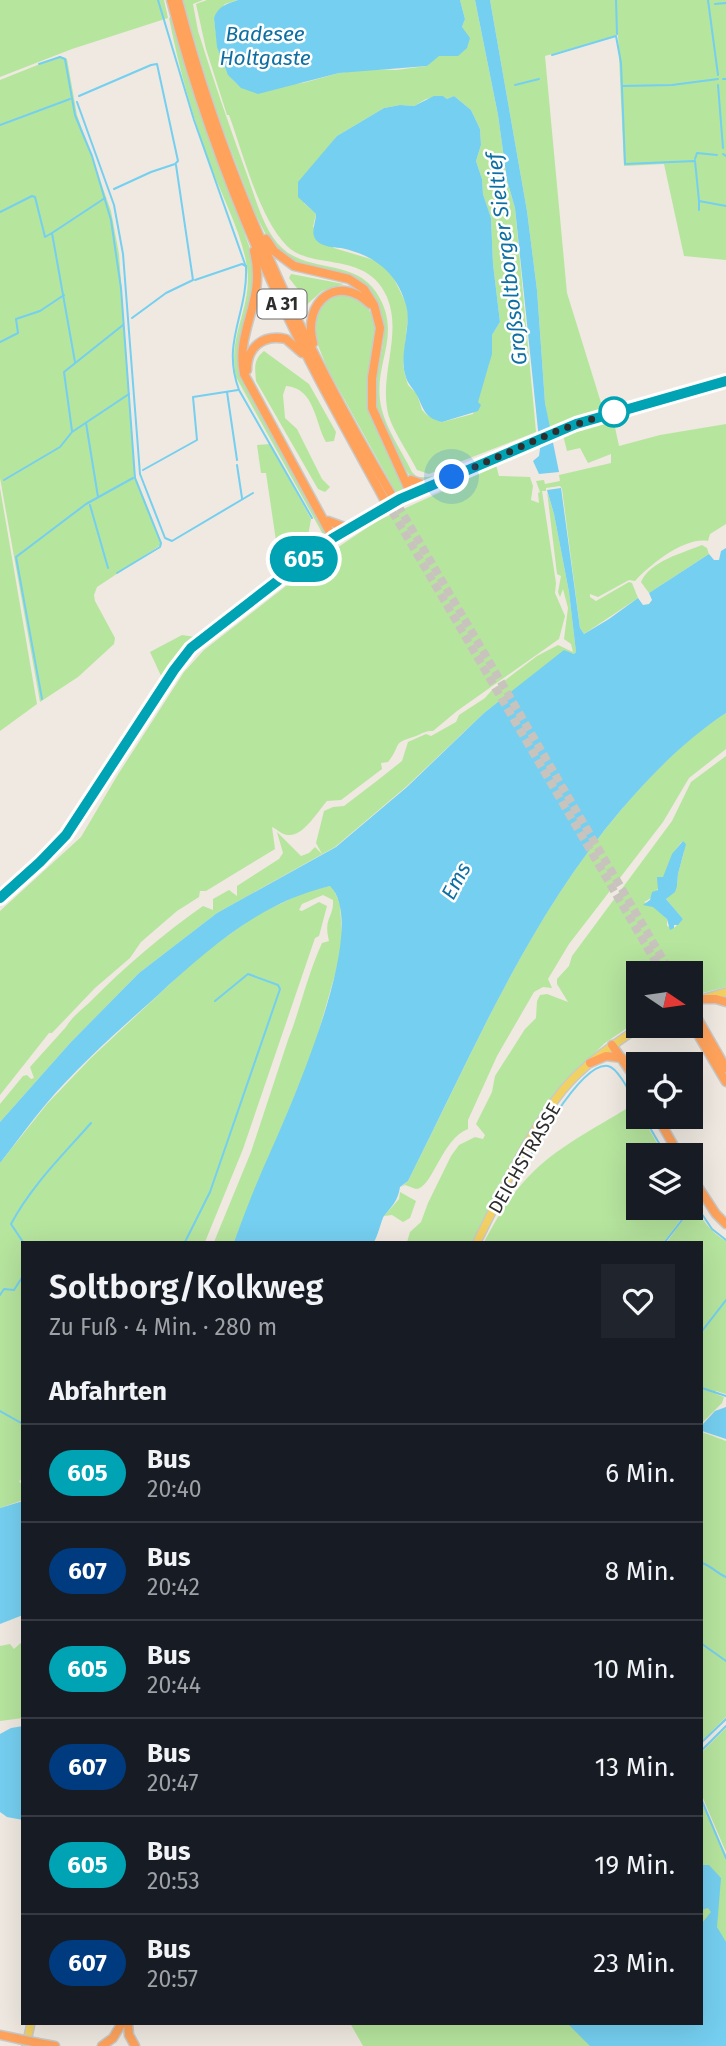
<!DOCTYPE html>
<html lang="de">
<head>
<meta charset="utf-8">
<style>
  body { margin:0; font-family:"Fira Sans",sans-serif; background:#20242c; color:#f1f3f6; height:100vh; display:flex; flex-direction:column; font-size:26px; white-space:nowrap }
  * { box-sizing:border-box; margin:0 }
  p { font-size:23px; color:#9ea1a6 }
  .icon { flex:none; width:38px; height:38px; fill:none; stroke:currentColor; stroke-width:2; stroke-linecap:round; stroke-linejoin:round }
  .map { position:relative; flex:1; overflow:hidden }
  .sheet { position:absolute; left:21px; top:1241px; width:682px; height:784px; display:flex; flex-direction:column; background:#171b24; border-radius:0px; box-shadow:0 7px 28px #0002 }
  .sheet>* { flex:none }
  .badge { padding:0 14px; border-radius:23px; font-size:24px; line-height:46px }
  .needle { width:46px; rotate:103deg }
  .buttons { position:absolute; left:626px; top:961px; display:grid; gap:14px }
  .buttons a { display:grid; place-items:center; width:77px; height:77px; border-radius:0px; background:#171b24; box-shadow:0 7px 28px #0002; font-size:35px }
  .you { position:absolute; width:35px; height:35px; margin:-18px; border:5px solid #fff; border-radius:50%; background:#1a73e8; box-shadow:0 0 0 10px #1a73e833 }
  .map>.badge { position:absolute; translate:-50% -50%; box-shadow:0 0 0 4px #fff }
  h2 { padding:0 28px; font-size:26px; line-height:63px }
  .round { display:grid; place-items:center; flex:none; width:74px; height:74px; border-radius:0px; background:#20242c }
  .headline { display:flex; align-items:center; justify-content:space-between; height:119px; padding:0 28px }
  h1 { font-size:33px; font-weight:600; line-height:52px }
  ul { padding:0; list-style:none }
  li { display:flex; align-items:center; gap:21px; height:98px; padding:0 28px; border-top:2px solid #363941 }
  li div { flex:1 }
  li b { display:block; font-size:26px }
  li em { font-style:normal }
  li .badge { min-width:77px; font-weight:700; text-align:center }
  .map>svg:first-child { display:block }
  .green { fill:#b6e59e; fill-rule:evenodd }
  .water { fill:#75cff0 }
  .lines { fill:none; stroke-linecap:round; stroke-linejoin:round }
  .stream { stroke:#75cff0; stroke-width:2 }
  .highway-tunnel { stroke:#c8c4bd; stroke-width:8; stroke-dasharray:8 4; stroke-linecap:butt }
  .major-casing { stroke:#c9c9c9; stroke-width:10 }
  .highway-casing { stroke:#c9c9c9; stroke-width:11 }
  .major { stroke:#f2d163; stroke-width:7 }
  .highway { stroke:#ffa35c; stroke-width:8 }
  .highway-bridge-casing { stroke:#c9c9c9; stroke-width:11; stroke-linecap:butt }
  .highway-bridge { stroke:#ffa35c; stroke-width:8 }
  .line-casing { stroke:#fff; stroke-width:16 }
  .line { stroke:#00a3b4; stroke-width:10 }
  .walk { stroke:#2e2e2e; stroke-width:7; stroke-dasharray:0 12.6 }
  .stop-dot { fill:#fff; stroke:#00a3b4; stroke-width:3.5 }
  .labels { text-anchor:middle; stroke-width:5; stroke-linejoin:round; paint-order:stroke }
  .shield { fill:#fff; stroke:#6d6d6d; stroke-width:2 }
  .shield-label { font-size:18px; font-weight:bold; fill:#2e2e2e }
  .street-label { font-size:19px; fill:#2e2e2e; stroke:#fff }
  .water-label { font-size:21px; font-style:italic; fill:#0d6fa3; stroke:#fff }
</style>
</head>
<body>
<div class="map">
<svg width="726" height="2046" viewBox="0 0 726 2046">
  <rect width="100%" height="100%" fill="#efe9e1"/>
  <g class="green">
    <polygon points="0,0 164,0 168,18 72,49 0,77"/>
    <path d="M182,0H203L193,4L198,31C213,79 229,125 246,172C255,196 263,230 282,248C309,273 354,259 376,292C403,333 375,360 380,400C383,425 401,449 412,472L417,477C444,480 483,457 507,447L509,449C489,458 428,492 410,476C397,456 380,431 375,408C370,381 390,342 382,320C377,308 365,295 358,283L295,264L269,241L254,211L215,108Z"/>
    <path d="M207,0H238L225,4L214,18C217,44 219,71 242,88L303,83L339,73L369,69L396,70L427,66L462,27L465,19L460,0H475L498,115L507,180L515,208L536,432L429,474L417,470C409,453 389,426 387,408C381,371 402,333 387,297C367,250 312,271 287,246C259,218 243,153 229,115H227L206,49L196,4ZM443,96L447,99L454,96L471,110L480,129L481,145L476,161L482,179L483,194L491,218L493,264L500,322L492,335L489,364L473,414L442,422L427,415L422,410L417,394L408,385L405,375L403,365L408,316L407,305L392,275L383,265L374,260L334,248L313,227L316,214L304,203L326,150L337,136L384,108L400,105L414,106L426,99Z"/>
    <polygon points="490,0 726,0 726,260 684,256 664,164 624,166 618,35 545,56 567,293 602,406 598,413 549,428 545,403 537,290 527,211"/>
    <path d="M171,17L208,133L253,257L255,288L239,359L327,534L325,538L236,377C227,335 253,307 247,267C242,234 223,198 211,167C193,118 179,69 169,18Z"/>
    <polygon points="60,56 67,59 77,115 111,211 119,254 135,475 162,544 97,587 94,595 95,601 115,638 114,644 78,677 40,702 0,478 0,80"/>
    <polygon points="291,274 344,284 322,291 303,308 299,303 300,292 289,278"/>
    <polygon points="339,294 350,294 370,306 369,311 372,312 377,328 368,393 406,491 381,506 380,503 394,494 395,491 327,368 314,335 317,310 327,299"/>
    <path d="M264,351L309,384L336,432L334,441L326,442C315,423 315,388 286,386L283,395L285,418L297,429L322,479L330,487L325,492L318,489L256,381C255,368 253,360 264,351Z"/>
    <path d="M613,418L619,446L660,435L726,424V524L710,534L708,541C684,537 650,565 635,581L629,580L598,597L590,594V597L596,601L629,582L632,583L638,598L584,634L580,628L562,489L560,486L546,488V491H542L556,583L555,593L565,616L559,639L457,711L433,731C425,731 423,733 416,736C390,744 403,743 388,762L381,763L382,769L341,800L327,801C318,811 303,837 288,835C282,835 277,829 272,827L275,849L206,891H200L199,897L177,911L141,942L130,958L95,988L52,1033H49L0,1095V911L81,837L117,776L184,672L204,650L322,558L377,521L443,491L495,461L499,476L530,477L533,486L531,500L539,503L538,493L540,492L536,481L544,480L545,484L560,481L559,475L611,463V454L588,463L580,448L567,451L563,435Z"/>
    <polygon points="270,444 311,519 308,536 279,561 266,473 261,473 257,445"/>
    <polygon points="0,488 37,704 0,731"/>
    <path d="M547,491L554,514L569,592L576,652L574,654L564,651L484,713L407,786L335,847L217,913L139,973L71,1042L0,1122V1104L23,1076L27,1075L31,1079L34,1078L30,1067L66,1027C72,1017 80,1011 89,1003C124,967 162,935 203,906L213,910V899L229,890L237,896V886L279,859L283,853L277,832L301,856L309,853L315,847L322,854L316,843L324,811L333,807L344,806L378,780L402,761L408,742L426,734L431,736L456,722L459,715L485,698L492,690L537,656L558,645L573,652L571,644L564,639L568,608L563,589L560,597L558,592L561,576L557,574Z"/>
    <path d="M702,545L707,548L709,554L649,593L641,582C650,561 683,553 702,545Z"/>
    <polygon points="182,635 195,637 162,678 150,652"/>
    <path d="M726,713V749L689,778L663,822L569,944L548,979L552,988L543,987L534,992L497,1056L468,1120V1129C442,1138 432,1189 416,1189C412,1188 409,1186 405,1185L401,1187L408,1181C474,1051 526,922 621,810C653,773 685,739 726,713Z"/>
    <path d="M726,756V987L691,996V973H639V1020L605,1043L562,1085L474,1242H407L410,1232L421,1222L428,1203L451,1156L459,1145L475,1137L483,1139L485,1135L476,1124L492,1092L495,1076L525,1029L536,1018L537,1001L540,995L547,994L568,1002L557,984V979L569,966L572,956L672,821L691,782ZM683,841L684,852L678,874L677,886L666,899L683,919L674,928L667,926V919L653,906L644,902C664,895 666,856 683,841Z"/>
    <path d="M330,886H332L340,904L342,937L338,964L313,1051L234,1242H214L251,1152L288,1040C300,1010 307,976 322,943L329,941C323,917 334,918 333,900L323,895L302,904L299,910L302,911L319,902L327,906L319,936L315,938L243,1149L205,1242H23V1479L19,1481L23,1486V1500L0,1508V1163L47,1104L91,1058L202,954L257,915L305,892Z"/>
    <path d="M634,1104L639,1116L642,1117L664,1155H639V1208H689L664,1242H484C497,1217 513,1191 534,1171C562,1144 601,1125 634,1104Z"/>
    <polygon points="400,1192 416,1201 410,1218 403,1222 392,1215 384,1216 399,1199"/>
    <path d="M693,1205C703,1220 710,1232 726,1241V1394L716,1391V1394L724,1397L722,1403L702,1423V1242H667Z"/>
    <polygon points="702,1432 726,1441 726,1717 702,1741"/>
    <polygon points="23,1641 23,1718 0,1721 0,1646 10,1644 14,1649"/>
    <polygon points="726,1728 726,1852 702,1796 702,1752"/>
    <polygon points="702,1804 726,1855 726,2046 363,2046 350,2023 702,2023"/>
  </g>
  <g class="water">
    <path d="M238,0H460L465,19L462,27L470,38L467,48L458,56H439L427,66L339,73L258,94L241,88L228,75L217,47L214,18C218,6 227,4 238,0Z"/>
    <polygon points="475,0 490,0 527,211 537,290 545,403 559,472 539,474 533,461 539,456 540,449 515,208 507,180 498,115"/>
    <path d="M434,96H443L447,99L454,96L471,110L480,129L481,145L476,161L482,179L483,194L491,218L493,264L500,322L492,335V354L478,402L481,405L478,411L442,422C426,418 424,411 418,397C414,389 407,384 405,374C399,353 412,326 406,305C397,272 374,255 341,248C332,247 322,247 316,240C310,232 316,223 316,214L298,197V182L337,136L384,108L400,105L414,106Z"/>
    <path d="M561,488L580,628L584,634L609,619L638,598L643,605L649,604L652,600L649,593L709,554L714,560H719L721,551L726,548V713C685,740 653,773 621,810C527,921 473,1052 408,1181L400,1187C398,1201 392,1206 384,1216C382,1218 378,1236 374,1242H234C242,1221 250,1199 259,1178C281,1127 374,929 330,886C261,902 208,949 157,996C119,1030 79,1065 46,1104C30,1123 15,1144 0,1163V1122L71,1042L139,973L217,913L336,847L407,787L484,713L564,650L574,654L576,652L569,592L554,514L547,490Z"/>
    <polygon points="683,841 686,844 678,874 677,886 675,892 666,899 683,919 678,925 674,925 674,928 670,930 667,919 653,907 643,905 650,900 652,892 658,890 657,877 663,877 672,854"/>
    <polygon points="726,1407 726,1439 702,1431 702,1425 715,1411"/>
    <polygon points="23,1501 23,1615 0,1624 0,1508"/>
    <polygon points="23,1726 23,1820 7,1817 0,1812 0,1734 11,1728"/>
    <polygon points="702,1865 709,1865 721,1878 717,1927 726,1942 726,2046 590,2046 567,2023 702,2023 702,1923 711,1912 708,1908 702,1910"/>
  </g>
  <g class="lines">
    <g class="stream">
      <path d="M158,0L194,120L246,267C248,314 221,342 239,390L312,518"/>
      <polyline points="616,0 617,34"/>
      <polyline points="708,0 718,75"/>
      <polyline points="715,4 726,3"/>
      <polyline points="552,55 616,36 621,63 625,164 695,161 699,201 726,206"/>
      <polyline points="39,64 60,57 65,59 75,115 92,156 111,220 121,288 135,478 161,543 160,547 117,573"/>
      <polyline points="723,79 726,79"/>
      <polyline points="515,85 539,79"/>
      <polyline points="718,85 723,148"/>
      <polyline points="622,86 672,85 718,79"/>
      <polyline points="79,96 151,65 157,64 178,161 175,164 151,172 114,189"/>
      <polyline points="77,102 114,205 123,254 140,474 165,538 172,541 253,493"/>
      <polyline points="0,125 70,99"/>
      <polyline points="723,154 726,156"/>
      <polyline points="695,159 697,153 717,155"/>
      <polyline points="699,201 699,210"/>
      <polyline points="0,212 32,196 35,197 45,237 52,233 75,362"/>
      <polyline points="52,233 105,198"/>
      <polyline points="195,280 242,264 246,266"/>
      <polyline points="132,318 166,293 193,280 176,165"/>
      <polyline points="0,342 18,333 16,319 40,311 64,295"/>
      <polyline points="227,392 237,460"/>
      <polyline points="86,423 98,497"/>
      <polyline points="72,431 64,372 123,325"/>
      <polyline points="237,465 242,498"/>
      <polyline points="143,470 197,440 193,397 238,390"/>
      <polyline points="4,480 60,447 72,432 129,394"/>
      <polyline points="90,505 108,568"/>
      <polyline points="42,699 16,557 86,504 133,478"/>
      <polyline points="643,1116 666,1155"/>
      <path d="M517,1181C528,1159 580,1061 608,1066C619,1068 633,1099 639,1109"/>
      <polyline points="691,1198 712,1229 726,1240"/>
      <path d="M23,1242L11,1224C31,1186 63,1155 91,1123"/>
      <polyline points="185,1242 210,1192 280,989 278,985 248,974 215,1001"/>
      <polyline points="665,1242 691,1208"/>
      <polyline points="0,1295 4,1289 14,1290 23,1276"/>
      <polyline points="702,1331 726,1300"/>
      <polyline points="702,1388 726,1396"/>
      <polyline points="0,1411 23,1424"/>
      <path d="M702,1563C711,1566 717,1573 726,1577"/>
      <polyline points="702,1644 726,1661"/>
      <polyline points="702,1742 726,1719"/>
      <polyline points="702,1750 726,1726"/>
      <polyline points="702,1801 726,1858"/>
    </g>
    <g class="highway-tunnel">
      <polyline points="392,495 671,973"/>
      <polyline points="386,501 662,973"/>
    </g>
    <defs>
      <g id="major">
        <polyline points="0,898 40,861 66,835 182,659 208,633 333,538 400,499 559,430 608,413 726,381"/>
        <polyline points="691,1002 726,992"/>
        <path d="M477,1242C503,1191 526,1136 562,1091C584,1064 613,1045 641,1026"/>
        <polyline points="26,2046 31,2023"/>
      </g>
      <g id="highway">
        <path d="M171,0C198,103 235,204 280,300C311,368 348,433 384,499"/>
        <path d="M178,0C223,174 300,340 391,494"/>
        <polyline points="266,239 274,251 294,266 349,279 364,289 374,305 380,328 372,378 372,408 411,494"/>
        <path d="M254,251C267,301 235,329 244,374L333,538"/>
        <path d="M313,343C302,303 337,272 370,304"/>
        <path d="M247,370C247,347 263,334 286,339L302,353"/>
        <polyline points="411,480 428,486"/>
        <polyline points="328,521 347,528"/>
        <polyline points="700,999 716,999 726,1002"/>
        <polyline points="695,1014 726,1068"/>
        <polyline points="691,1023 726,1082"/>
        <polyline points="612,1045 639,1084"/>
        <polyline points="590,1063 606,1056 622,1058"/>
        <polyline points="657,1116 679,1155"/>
        <polyline points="691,1176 716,1214 726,1224"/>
        <polyline points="128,2023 129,2035 135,2046"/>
        <polyline points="0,2035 19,2039"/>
        <polyline points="38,2043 55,2046"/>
        <polyline points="102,2046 113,2038 122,2023"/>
      </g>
    </defs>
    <use href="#major" class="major-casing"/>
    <use href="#highway" class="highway-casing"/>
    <use href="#major" class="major"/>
    <use href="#highway" class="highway"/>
    <defs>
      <polyline id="highway-bridge" points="19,2039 38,2043"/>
    </defs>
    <use href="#highway-bridge" class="highway-bridge-casing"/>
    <use href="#highway-bridge" class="highway-bridge"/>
  </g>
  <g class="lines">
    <defs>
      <polyline id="line" points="0,898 40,862 66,835 174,670 191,648 333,538 400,499 576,424 726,381"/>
    </defs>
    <use href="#line" class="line-casing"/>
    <use href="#line" class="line"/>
    <polyline class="walk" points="452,477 559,430 614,412"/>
  </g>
  <circle class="stop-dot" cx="614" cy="412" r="14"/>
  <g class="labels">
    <rect class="shield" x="257.5" y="289.5" width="49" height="29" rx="5"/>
    <g class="shield-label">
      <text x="282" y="310">A 31</text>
    </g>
    <g class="street-label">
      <text transform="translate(524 1158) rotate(-60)" y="7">DEICHSTRASSE</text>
    </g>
    <g class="water-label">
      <text x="265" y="41">Badesee<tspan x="265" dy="24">Holtgaste</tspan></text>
      <text transform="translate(507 259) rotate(-97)" y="7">Großsoltborger Sieltief</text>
      <text transform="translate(456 881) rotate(-62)" y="7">Ems</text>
    </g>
  </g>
</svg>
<div class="buttons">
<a><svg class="needle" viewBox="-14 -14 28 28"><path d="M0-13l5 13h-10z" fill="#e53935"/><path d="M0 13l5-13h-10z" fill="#9ea1a6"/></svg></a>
<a><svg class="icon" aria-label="locate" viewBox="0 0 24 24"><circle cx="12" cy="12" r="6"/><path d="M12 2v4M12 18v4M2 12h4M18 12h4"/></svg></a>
<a><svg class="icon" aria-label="layers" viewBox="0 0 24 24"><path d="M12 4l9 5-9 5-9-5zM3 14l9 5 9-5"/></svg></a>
</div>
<div class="you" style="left:452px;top:477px"></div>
<b class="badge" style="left:304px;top:559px;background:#00a3b4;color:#fff">605</b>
<section class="sheet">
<div class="headline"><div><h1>Soltborg/Kolkweg</h1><p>Zu Fuß · 4 Min. · 280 m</p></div><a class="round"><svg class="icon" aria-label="heart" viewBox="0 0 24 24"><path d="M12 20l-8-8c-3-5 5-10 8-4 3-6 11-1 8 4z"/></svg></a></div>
<h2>Abfahrten</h2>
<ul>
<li><span class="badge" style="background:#00a3b4;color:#fff">605</span><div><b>Bus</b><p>20:40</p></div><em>6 Min.</em></li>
<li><span class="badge" style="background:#003b80;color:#fff">607</span><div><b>Bus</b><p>20:42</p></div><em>8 Min.</em></li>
<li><span class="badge" style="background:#00a3b4;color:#fff">605</span><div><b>Bus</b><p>20:44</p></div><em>10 Min.</em></li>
<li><span class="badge" style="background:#003b80;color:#fff">607</span><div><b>Bus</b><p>20:47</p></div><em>13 Min.</em></li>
<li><span class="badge" style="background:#00a3b4;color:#fff">605</span><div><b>Bus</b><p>20:53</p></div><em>19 Min.</em></li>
<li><span class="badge" style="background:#003b80;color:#fff">607</span><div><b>Bus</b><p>20:57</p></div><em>23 Min.</em></li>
</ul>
</section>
</div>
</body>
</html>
